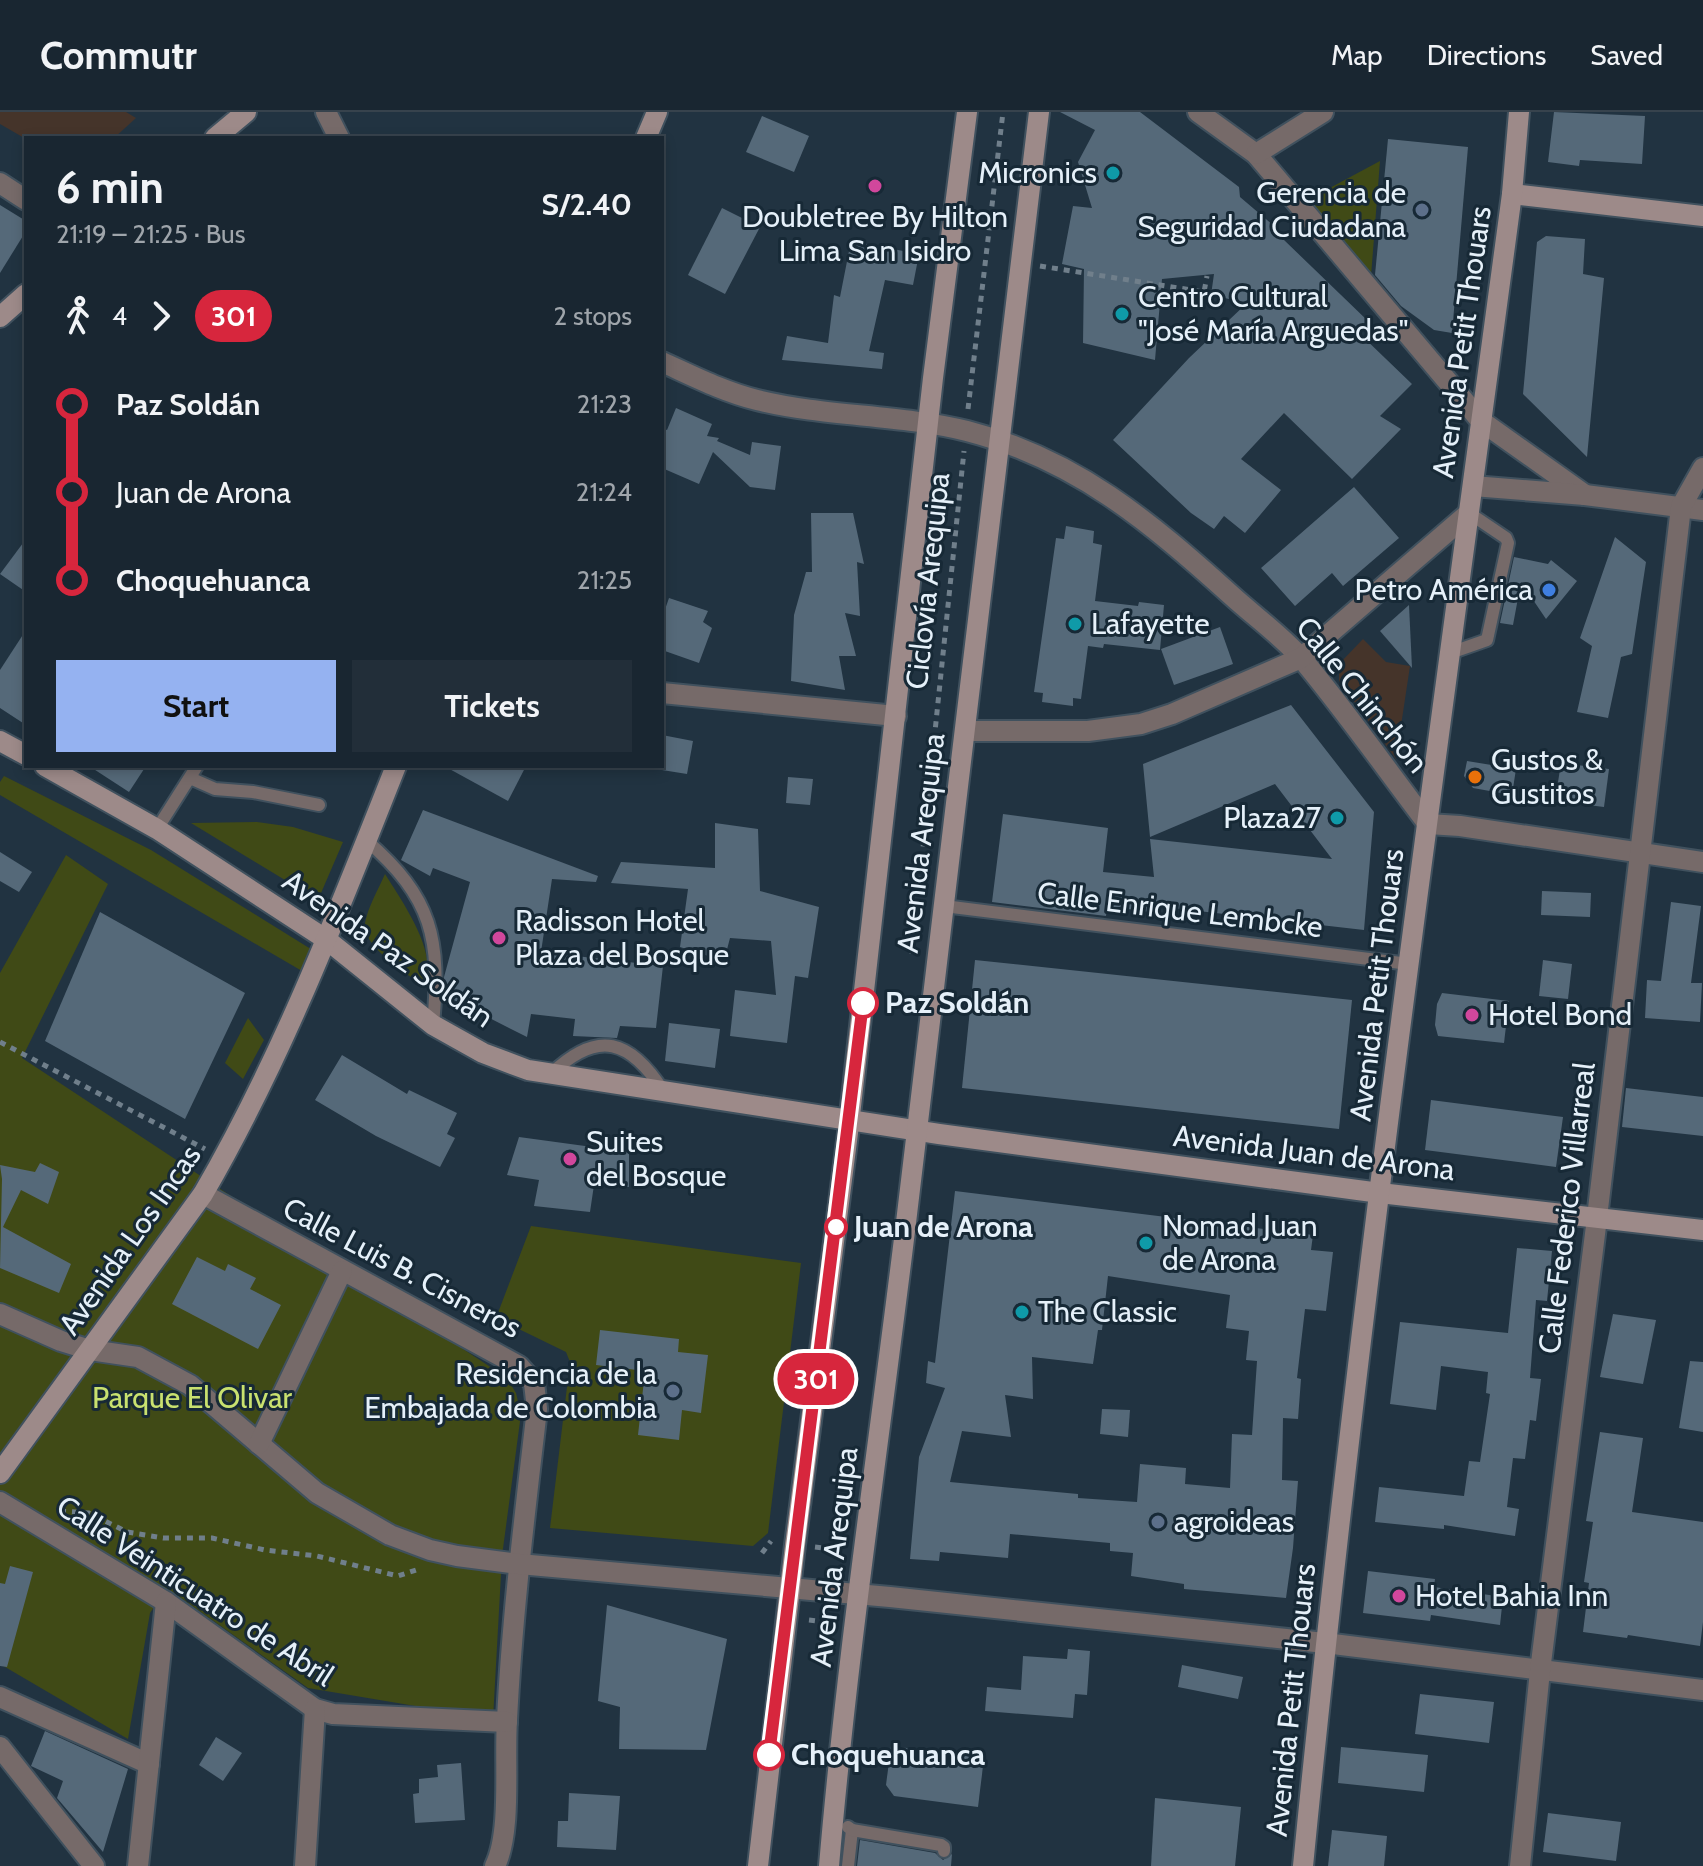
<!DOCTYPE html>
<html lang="en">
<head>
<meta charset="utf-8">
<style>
  body { margin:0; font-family:Cabin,sans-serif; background:#222e39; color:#f1f3f6; height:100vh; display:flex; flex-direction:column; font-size:30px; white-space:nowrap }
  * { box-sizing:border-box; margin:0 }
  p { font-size:26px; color:#9fa5ab }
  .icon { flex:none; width:44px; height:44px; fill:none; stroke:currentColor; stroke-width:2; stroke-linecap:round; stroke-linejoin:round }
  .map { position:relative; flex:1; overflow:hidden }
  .side { position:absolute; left:24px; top:24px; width:640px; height:632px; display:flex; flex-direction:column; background:#192631; border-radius:0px; box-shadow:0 4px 12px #0003,0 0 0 2px #37434d }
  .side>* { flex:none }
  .badge { padding:0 16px; border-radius:26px; font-size:28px; line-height:52px }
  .map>.badge { position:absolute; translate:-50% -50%; box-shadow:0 0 0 4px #fff }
  .legs { display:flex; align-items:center; gap:12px; height:88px; padding:0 32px; font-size:26px }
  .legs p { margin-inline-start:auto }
  .headline { display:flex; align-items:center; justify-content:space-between; height:136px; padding:0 32px }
  h1 { font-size:44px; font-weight:800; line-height:60px }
  .primary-button { display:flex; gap:16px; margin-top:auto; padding:16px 32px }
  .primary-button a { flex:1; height:92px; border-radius:0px; background:#95b2f1; color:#111; font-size:32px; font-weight:800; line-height:92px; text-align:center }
  .primary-button a+a { background:#222e39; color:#f1f3f6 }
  ul { padding:0 32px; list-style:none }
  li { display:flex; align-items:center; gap:28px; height:88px; font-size:30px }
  li i { display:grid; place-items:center; width:12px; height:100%; margin:0 10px; background:currentColor }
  li i::after { content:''; width:20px; height:20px; margin:-10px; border:6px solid; border-radius:50%; background:#192631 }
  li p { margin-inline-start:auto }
  li:first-child i { background:linear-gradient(#0000 50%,currentColor 0) }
  li:last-child i { background:linear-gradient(currentColor 50%,#0000 0) }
  header { display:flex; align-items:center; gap:48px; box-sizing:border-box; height:112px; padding:0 40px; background:#192631; border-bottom:2px solid #37434d }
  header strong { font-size:38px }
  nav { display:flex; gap:44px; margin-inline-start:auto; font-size:28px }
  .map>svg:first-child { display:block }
  .industrial { fill:#45342a }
  .green { fill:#404a16 }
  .building { fill:#556979; fill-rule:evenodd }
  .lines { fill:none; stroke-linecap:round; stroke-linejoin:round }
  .lane-casing { stroke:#40515e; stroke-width:16 }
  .street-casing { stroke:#40515e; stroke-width:24 }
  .secondary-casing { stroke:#40515e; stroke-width:24 }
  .path { stroke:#707f8b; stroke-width:5; stroke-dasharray:6 6; stroke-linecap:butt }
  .lane { stroke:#766a69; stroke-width:12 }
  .street { stroke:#766a69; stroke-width:20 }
  .secondary { stroke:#9d8a89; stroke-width:20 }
  .line-1-casing { stroke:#fff; stroke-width:18 }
  .line-1 { stroke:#d7263d; stroke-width:12 }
  .culture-dot { fill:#0f9aa8; stroke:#172936; stroke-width:3 }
  .hotel-dot { fill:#d1479c; stroke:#172936; stroke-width:3 }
  .service-dot { fill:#5c6f8a; stroke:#172936; stroke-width:3 }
  .shop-dot { fill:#3f7fe0; stroke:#172936; stroke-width:3 }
  .food-dot { fill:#e8710a; stroke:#172936; stroke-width:3 }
  .stop-1-dot { fill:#fff; stroke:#d7263d; stroke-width:4 }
  .labels { text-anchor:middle; stroke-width:6; stroke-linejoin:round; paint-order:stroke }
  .poi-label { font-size:30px; fill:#e5f0f9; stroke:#172936; text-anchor:start }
  .street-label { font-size:30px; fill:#e5f0f9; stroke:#172936 }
  .stop-label { font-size:30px; font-weight:bold; fill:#e5f0f9; stroke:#172936; text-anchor:start }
  .park-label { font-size:30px; fill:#c9e16f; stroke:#172936 }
</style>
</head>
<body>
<header>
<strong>Commutr</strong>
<nav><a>Map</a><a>Directions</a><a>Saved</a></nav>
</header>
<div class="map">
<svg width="1703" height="1754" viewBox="0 0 1703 1754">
  <rect width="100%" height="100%" fill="#213341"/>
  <g class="industrial">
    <polygon points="0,0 126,0 136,6 114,26 26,27 0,12"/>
    <polygon points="1363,527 1386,550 1410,554 1396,647 1339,569 1339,552"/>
  </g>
  <g class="green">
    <polygon points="1380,49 1371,164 1309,91 1313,85"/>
    <polygon points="4,664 151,738 314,839 302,859 0,683 0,670"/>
    <polygon points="257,710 293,715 343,730 318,788 191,711"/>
    <polygon points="66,743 108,772 22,946 507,1266 516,1281 521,1302 502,1444 493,1607 308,1576 167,1476 150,1501 128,1627 0,1552 0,861"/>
    <path d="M385,762C400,786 440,842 424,871H419C404,859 361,833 365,811C368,795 378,778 385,762Z"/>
    <polygon points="248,906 264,928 243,967 225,951"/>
    <polygon points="531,1114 801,1151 768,1421 753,1434 550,1416 570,1250 566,1240 496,1206"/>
  </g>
  <g class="building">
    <polygon points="1060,0 1140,0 1239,75 1240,85 1286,124 1284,128 1369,210 1359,221 1412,272 1380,304 1401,317 1352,367 1284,301 1241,347 1281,378 1245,421 1224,404 1214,417 1191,401 1113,328 1189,246 1247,191 1211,183 1214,162 1162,167 1155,248 1083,231 1084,157 1062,152 1073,94 1092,96 1078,50 1095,18"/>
    <polygon points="1554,0 1645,4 1642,52 1580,48 1579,54 1548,50"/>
    <polygon points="762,4 809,24 794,60 746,40"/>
    <polygon points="1388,27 1468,35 1452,221 1434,218 1401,194 1375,163"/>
    <polygon points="0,93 26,109 26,119 0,161"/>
    <polygon points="722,96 760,115 725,182 688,163"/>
    <polygon points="1546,124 1585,127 1583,162 1604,166 1587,345 1523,282 1537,130"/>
    <polygon points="851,129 919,142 913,173 885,168 869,239 884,241 882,257 782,248 787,224 828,231 834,183 840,185"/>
    <polygon points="676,296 712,312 707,324 719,326 717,329 750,343 752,330 781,334 775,378 750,375 713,340 699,372 662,356 662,316 667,318"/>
    <polygon points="1354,375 1399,426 1343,474 1332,461 1295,494 1261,456"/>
    <polygon points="811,401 853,401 864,452 857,450 860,504 845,501 856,544 839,544 845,578 791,569 794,503 806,460 812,460"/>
    <polygon points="1066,414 1094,419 1093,431 1102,433 1095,489 1138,494 1139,490 1164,493 1160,538 1104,532 1103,536 1088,534 1081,587 1073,586 1073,594 1042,590 1043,581 1034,580 1056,426 1064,427"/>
    <polygon points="1615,425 1646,450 1632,542 1621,545 1608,606 1577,600 1592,534 1580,526"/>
    <polygon points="26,427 26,480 0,462"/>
    <polygon points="1514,445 1548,452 1551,448 1577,469 1546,507 1521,470 1513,513 1500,511"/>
    <polygon points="669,486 708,499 703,510 712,516 699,551 662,538 662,506"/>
    <polygon points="1409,493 1412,556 1380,519"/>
    <polygon points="1220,515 1233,552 1174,573 1161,537"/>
    <polygon points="26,518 26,613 0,596 0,558"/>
    <polygon points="1291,593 1374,700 1364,818 1155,794 1156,801 1107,794 1106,804 992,790 1003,702 1108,716 1103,760 1154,765 1150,727 1332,747 1275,672 1150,725 1143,652"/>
    <polygon points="662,623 693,629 687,662 662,658"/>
    <polygon points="1467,649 1516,657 1512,683 1473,676 1464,664"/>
    <polygon points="1561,651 1609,657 1604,695 1555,689"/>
    <polygon points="89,654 146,654 129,680"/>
    <polygon points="444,654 526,654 508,689"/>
    <polygon points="788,665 813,667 810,693 786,691"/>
    <polygon points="423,698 598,764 596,770 552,767 541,840 663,854 656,916 620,914 617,926 573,924 575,907 531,902 527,925 444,883 444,865 470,770 433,756 430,764 401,748"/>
    <polygon points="715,711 758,717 760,779 819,795 808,866 795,864 787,931 730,924 735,878 776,883 771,829 730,826 724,849 680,835 688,777 611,771 621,750 715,756"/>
    <polygon points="0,740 32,760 19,780 0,769"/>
    <polygon points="1542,779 1591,781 1590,805 1541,803"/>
    <polygon points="1671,790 1701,794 1691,871 1702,871 1700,910 1645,906 1647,868 1661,869"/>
    <polygon points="100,800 245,881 185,1007 45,929"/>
    <polygon points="975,848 1352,888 1339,1017 962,976"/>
    <polygon points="1543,848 1572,852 1568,887 1539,884"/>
    <polygon points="1442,881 1509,889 1504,931 1438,924 1435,913 1437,892"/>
    <polygon points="669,911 720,917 715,956 665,949"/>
    <polygon points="342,943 407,982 409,978 457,1001 447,1022 455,1026 440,1055 376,1024 315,988"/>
    <polygon points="1626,976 1703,985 1703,1024 1622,1015"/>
    <polygon points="1431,988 1563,1005 1556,1055 1425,1038"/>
    <polygon points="519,1025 629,1040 629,1075 594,1073 590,1100 534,1094 539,1068 507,1063"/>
    <polygon points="40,1051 59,1060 48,1092 21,1078 3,1115 71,1152 59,1181 0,1156 2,1067 0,1053 35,1060"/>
    <path d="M955,1079L1313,1123L1311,1138L1333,1140L1326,1199L1305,1197L1297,1266L1301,1267L1298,1307L1283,1306L1282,1368L1298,1369L1293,1436L1286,1486L1184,1477V1472L1131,1464L1133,1441L1110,1439V1431L1010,1422L1008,1446L940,1440L939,1449L910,1447L919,1345L945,1276L926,1271L928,1249L935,1251ZM1108,1164L1230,1183L1226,1216L1249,1219L1246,1248L1257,1249L1252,1323L1232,1322L1230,1376L1185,1372L1186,1356L1140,1352L1137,1390L1078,1386V1382L950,1370L962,1319L1011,1325L1005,1283L1033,1287L1032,1245L1093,1252L1098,1218H1102Z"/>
    <polygon points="1517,1136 1552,1139 1547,1189 1536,1188 1530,1266 1541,1267 1536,1309 1530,1308 1525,1347 1513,1346 1507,1395 1519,1397 1515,1424 1444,1413 1444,1417 1375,1410 1379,1375 1464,1384 1469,1349 1480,1350 1490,1282 1486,1281 1488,1260 1441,1254 1436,1298 1390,1292 1400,1210 1508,1221"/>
    <polygon points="197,1145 225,1159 228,1152 256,1166 250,1177 281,1193 258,1237 172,1192"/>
    <polygon points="1613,1202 1656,1208 1643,1272 1600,1265"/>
    <polygon points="600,1218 679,1227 678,1240 708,1243 701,1301 682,1298 679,1328 638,1323 645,1259 596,1253"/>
    <polygon points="1690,1249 1703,1250 1703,1320 1679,1316"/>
    <polygon points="1102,1297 1130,1298 1128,1325 1100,1322"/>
    <polygon points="1600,1320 1643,1326 1632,1400 1703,1410 1703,1510 1700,1534 1628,1523 1627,1526 1583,1520 1589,1471 1584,1470 1593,1410 1586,1409"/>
    <polygon points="10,1454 33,1460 7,1555 0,1554 0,1471 5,1472"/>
    <polygon points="1368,1459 1435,1467 1434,1475 1503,1485 1500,1513 1431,1503 1430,1509 1363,1501"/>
    <polygon points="607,1493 727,1527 706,1638 619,1637 620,1595 598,1589"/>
    <polygon points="1068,1537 1090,1539 1087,1583 1075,1582 1073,1606 985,1599 987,1575 1021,1578 1023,1544 1067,1547"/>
    <polygon points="1182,1553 1243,1565 1238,1587 1178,1575"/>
    <polygon points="1420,1582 1494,1590 1489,1631 1415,1622"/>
    <polygon points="45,1619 128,1657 103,1740 57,1686 63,1669 31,1654"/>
    <polygon points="216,1625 242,1641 223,1669 199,1653"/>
    <polygon points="891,1634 984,1646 978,1695 894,1684 886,1673"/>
    <polygon points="1341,1635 1428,1643 1424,1680 1338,1671"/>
    <polygon points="461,1651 465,1708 415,1711 413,1682 419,1681 419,1667 438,1665 437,1653"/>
    <polygon points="569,1681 620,1684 616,1738 557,1735 558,1709 568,1709"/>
    <polygon points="1155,1686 1241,1695 1235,1754 1151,1754"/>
    <polygon points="1548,1701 1621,1710 1616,1749 1543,1740"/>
    <polygon points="1332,1718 1387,1724 1384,1754 1328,1754"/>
    <polygon points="860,1728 935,1741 943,1748 952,1742 951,1754 857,1754"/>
  </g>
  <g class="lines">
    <defs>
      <g id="lane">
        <polyline points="1450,541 1487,528 1508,431 1506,426 1469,401"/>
        <polyline points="190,666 215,677 253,680 319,693"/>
        <polyline points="157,717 197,654"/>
        <path d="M366,728C433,786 441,827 433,913"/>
        <polyline points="944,794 1409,852"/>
        <path d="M551,962C598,917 630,927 664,980"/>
        <polyline points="848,1715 852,1718 848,1754"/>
        <polyline points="852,1718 941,1733 944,1735 944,1739"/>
      </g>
      <g id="street">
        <polyline points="326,0 339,26"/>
        <polyline points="1198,0 1256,42 1481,309 1585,383"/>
        <polyline points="1256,42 1323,0"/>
        <polyline points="0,71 26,88"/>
        <path d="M662,250C693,264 724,280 757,288C826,305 898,302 967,319C1076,347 1150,410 1231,483C1254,504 1282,524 1303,548C1347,601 1386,657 1428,712L1460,714L1703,750"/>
        <polyline points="1473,374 1585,383 1703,398"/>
        <polyline points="662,581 896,604"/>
        <polyline points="965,619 1088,619 1141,612 1172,602 1301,546 1469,401"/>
        <path d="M203,1082L519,1254L534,1271L537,1297C525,1401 512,1504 507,1608C504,1649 512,1719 495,1754"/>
        <polyline points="0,1202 61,1229 90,1238 138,1245 190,1273 317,1381 390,1423 430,1438 457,1444 519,1452 890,1485 1325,1531 1703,1578"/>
        <polyline points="259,1332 342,1159"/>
        <polyline points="0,1390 166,1490 315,1597 333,1602 507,1610"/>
        <polyline points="0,1585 149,1652"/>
        <polyline points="0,1635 94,1754"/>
        <polyline points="138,1754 166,1490"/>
        <polyline points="305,1754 315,1597"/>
        <polyline points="1520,1754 1540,1559 1596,1114 1681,395 1703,356"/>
      </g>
      <g id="secondary">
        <polyline points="215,26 246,0"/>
        <polyline points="646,26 657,0"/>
        <polyline points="1512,82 1703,104"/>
        <polyline points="0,205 26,182"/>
        <polyline points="0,629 26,643"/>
        <polyline points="45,654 157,717 327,828 433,913 483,941 528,958 939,1022 1380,1081 1703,1118"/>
        <path d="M0,1361L203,1082C282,946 338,800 396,654"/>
        <polyline points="758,1754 795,1433 848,1021 933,266 967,0"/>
        <path d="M829,1754C847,1542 879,1331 905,1119C950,746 993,373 1039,0"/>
        <path d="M1303,1754C1358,1195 1437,639 1512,82L1519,0"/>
      </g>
    </defs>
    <use href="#lane" class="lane-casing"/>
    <use href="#street" class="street-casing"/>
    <use href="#secondary" class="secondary-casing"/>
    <g class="path">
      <polyline points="1040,154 1204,180 1207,164"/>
      <polyline points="968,297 1003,0"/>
      <polyline points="912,842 964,339"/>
      <polyline points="0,930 205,1037"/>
      <polyline points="60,1399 89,1401 127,1420 163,1426 212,1426 265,1438 317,1444 398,1464 416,1458"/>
      <polyline points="815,1435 841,1438"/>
      <polyline points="762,1441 771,1429"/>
      <polyline points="809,1508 834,1511"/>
    </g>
    <use href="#lane" class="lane"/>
    <use href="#street" class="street"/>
    <use href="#secondary" class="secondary"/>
  </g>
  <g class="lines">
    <defs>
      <polyline id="line-1" points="769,1643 863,891"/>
    </defs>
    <use href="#line-1" class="line-1-casing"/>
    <use href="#line-1" class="line-1"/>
  </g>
  <g class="culture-dot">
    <circle cx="1113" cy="61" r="8"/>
    <circle cx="1122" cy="202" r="8"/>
    <circle cx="1075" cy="512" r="8"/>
    <circle cx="1337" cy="706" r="8"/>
    <circle cx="1146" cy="1131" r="8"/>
    <circle cx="1022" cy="1200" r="8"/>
  </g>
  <g class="hotel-dot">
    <circle cx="875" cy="74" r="8"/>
    <circle cx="499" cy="826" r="8"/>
    <circle cx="1472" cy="903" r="8"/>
    <circle cx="570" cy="1047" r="8"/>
    <circle cx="1399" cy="1484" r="8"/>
  </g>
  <g class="service-dot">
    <circle cx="1422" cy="98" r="8"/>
    <circle cx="673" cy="1279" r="8"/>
    <circle cx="1158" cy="1410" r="8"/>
  </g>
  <circle class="shop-dot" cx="1549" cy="478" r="8"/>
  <circle class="food-dot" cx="1475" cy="665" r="8"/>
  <g class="stop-1-dot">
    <circle cx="863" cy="891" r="14"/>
    <circle cx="836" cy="1115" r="10"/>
    <circle cx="769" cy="1643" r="14"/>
  </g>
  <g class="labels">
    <g class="poi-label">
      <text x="1097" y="71" text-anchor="end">Micronics</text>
      <text x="1406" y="91" text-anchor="end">Gerencia de<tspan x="1406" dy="34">Seguridad Ciudadana</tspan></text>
      <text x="875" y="115" text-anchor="middle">Doubletree By Hilton<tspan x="875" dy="34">Lima San Isidro</tspan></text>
      <text x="1138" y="195">Centro Cultural<tspan x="1138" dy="34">"José María Arguedas"</tspan></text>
      <text x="1533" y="488" text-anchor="end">Petro América</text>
      <text x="1091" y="522">Lafayette</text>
      <text x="1491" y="658">Gustos &amp;<tspan x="1491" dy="34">Gustitos</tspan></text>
      <text x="1321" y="716" text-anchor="end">Plaza27</text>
      <text x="515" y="819">Radisson Hotel<tspan x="515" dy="34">Plaza del Bosque</tspan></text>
      <text x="1488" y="913">Hotel Bond</text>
      <text x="586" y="1040">Suites<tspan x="586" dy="34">del Bosque</tspan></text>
      <text x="1162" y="1124">Nomad Juan<tspan x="1162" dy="34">de Arona</tspan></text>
      <text x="1038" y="1210">The Classic</text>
      <text x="657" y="1272" text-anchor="end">Residencia de la<tspan x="657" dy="34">Embajada de Colombia</tspan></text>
      <text x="1174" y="1420">agroideas</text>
      <text x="1415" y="1494">Hotel Bahia Inn</text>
    </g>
    <g class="street-label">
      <text transform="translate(1462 230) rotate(-82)" y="10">Avenida Petit Thouars</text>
      <text transform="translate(928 469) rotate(-84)" y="10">Ciclovía Arequipa</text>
      <text transform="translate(1362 583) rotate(51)" y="10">Calle Chinchón</text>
      <text transform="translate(921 731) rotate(-83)" y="10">Avenida Arequipa</text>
      <text transform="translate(1180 798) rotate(7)" y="10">Calle Enrique Lembcke</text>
      <text transform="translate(388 837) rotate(35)" y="10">Avenida Paz Soldán</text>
      <text transform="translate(1377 873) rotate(-83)" y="10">Avenida Petit Thouars</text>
      <text transform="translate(1314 1041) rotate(7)" y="10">Avenida Juan de Arona</text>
      <text transform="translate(1567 1096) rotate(-83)" y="10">Calle Federico Villarreal</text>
      <text transform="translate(130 1128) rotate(-55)" y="10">Avenida Los Incas</text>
      <text transform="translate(402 1156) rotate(28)" y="10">Calle Luis B. Cisneros</text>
      <text transform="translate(834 1445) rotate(-83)" y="10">Avenida Arequipa</text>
      <text transform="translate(195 1479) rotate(33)" y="10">Calle Veinticuatro de Abril</text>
      <text transform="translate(1291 1588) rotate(-84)" y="10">Avenida Petit Thouars</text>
    </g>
    <g class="stop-label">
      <text x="885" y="901">Paz Soldán</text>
      <text x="854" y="1125">Juan de Arona</text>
      <text x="791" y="1653">Choquehuanca</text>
    </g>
    <g class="park-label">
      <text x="192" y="1296">Parque El Olivar</text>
    </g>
  </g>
</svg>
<b class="badge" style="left:816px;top:1267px;background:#d7263d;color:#fff">301</b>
<section class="side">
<div class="headline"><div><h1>6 min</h1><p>21:19 – 21:25 · Bus</p></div><b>S/2.40</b></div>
<div class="legs"><svg class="icon" aria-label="walk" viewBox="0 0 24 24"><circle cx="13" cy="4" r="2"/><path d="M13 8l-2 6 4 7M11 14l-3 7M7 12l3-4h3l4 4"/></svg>4<svg class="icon" aria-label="forward" viewBox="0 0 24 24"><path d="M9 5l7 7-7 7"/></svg><b class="badge" style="background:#d7263d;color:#fff">301</b><p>2 stops</p></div>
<ul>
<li><i style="color:#d7263d"></i><b>Paz Soldán</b><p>21:23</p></li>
<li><i style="color:#d7263d"></i><span>Juan de Arona</span><p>21:24</p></li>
<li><i style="color:#d7263d"></i><b>Choquehuanca</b><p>21:25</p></li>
</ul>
<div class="primary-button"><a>Start</a><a>Tickets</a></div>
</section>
</div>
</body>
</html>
